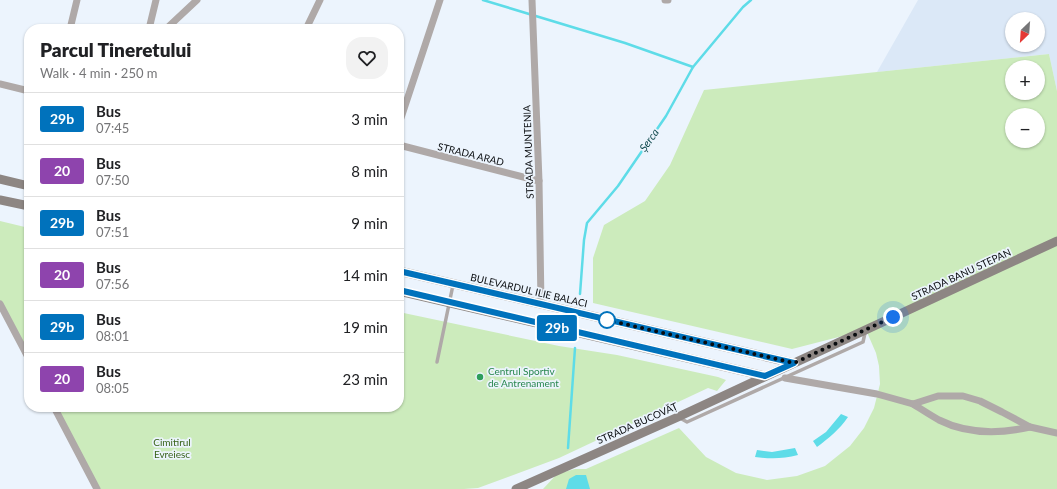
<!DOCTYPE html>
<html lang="en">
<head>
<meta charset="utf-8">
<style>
  body { margin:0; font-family:Lato,sans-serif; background:#f2f2f2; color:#202124; height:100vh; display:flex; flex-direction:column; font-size:15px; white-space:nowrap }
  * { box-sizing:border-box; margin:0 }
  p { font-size:13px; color:#757577 }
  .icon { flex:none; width:22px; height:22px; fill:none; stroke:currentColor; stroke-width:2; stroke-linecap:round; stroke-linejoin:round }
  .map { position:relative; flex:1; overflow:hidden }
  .panel { position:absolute; left:24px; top:24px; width:380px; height:388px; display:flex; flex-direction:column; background:#fff; border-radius:16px; box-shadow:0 1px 3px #0004 }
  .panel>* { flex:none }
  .badge { padding:0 8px; border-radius:3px; font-size:14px; line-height:26px }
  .needle { width:26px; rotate:205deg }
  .fabs { position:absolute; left:1005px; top:12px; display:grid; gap:8px }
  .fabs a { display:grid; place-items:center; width:40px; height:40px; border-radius:50%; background:#fff; box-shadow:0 1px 3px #0004; font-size:20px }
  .you { position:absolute; width:20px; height:20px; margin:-10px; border:3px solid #fff; border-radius:50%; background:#1a73e8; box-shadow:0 0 0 6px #1a73e833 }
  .map>.badge { position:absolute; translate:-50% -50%; box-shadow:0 0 0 2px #fff }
  .round { display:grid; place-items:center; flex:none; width:42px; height:42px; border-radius:16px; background:#f2f2f2 }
  .head { display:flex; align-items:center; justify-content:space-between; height:68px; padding:0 16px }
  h1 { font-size:19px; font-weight:800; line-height:30px }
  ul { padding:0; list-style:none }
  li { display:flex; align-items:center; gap:12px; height:52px; padding:0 16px; border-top:1px solid #e0e0e0 }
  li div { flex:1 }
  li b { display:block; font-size:15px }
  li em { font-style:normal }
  li .badge { min-width:44px; font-weight:700; text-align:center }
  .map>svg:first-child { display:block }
  .built { fill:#dbe8f7; fill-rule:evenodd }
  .green { fill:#ccebbc; fill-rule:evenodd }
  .water { fill:#5edce8 }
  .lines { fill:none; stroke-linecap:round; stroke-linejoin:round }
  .stream { stroke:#5edce8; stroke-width:2.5 }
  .lane { stroke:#afa9a8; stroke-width:3.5 }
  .street { stroke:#afa9a8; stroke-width:7 }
  .secondary { stroke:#8d8683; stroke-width:9 }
  .line-casing { stroke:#fff; stroke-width:9 }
  .line { stroke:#0072bc; stroke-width:6 }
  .walk { stroke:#090c0f; stroke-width:4; stroke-dasharray:0 7.2 }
  .stop-dot { fill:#fff; stroke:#0072bc; stroke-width:2 }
  .leisure-dot { fill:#2e9e5b; stroke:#ecf4fd; stroke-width:1.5 }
  .labels { text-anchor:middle; stroke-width:3.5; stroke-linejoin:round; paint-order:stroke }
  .street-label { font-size:10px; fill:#090c0f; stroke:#ecf4fd }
  .leisure-label { font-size:10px; fill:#27864d; stroke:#ecf4fd; text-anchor:start }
  .park-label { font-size:10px; fill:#38631a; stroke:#ecf4fd }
  .water-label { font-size:11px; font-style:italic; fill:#10494e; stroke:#ecf4fd }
</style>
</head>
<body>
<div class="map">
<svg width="1057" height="489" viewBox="0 0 1057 489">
  <rect width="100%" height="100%" fill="#ecf4fd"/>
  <path class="built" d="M918,0H1057V91L1049,54L877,72ZM1012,19H1038V45H1012Z"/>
  <g class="green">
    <path d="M1049,54L1057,91V489H543L557,474L575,469H586L679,428L706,457L736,473L767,480L797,476L825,466L850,446L864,428L874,408L880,384L879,366L876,353L866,330L792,349L593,303V258L604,225L645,201L670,165L704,90ZM1012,67H1038V93H1012ZM1012,115H1038V141H1012Z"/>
    <polygon points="0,221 29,228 29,357 0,303"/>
    <polygon points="399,312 559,346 617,355 718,377 726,380 717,391 708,388 559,458 478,488 464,489 99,489 55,407 399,407"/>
  </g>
  <g class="water">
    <path d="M841,414L848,417C839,430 829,438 817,447L813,441L826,432Z"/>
    <path d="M795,448L798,455C783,459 770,459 755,457L757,450L772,452Z"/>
    <polygon points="576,475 586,475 590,489 566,489 569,479"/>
  </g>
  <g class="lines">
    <g class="stream">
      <polyline points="483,0 625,43 693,67"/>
      <polyline points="580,294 584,240 587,223 618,186 666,116 693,67 743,7 751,0"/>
      <polyline points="568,448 575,348"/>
    </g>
    <g class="lane">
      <polyline points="437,362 453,285"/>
      <polyline points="680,418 687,422 863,342 865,333"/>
    </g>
    <g class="street">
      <polyline points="532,0 539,181 541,304"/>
      <polyline points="665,0 668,0"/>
      <polyline points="70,29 77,0"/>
      <polyline points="149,29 156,0"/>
      <polyline points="166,29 197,0"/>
      <polyline points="306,29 320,0"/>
      <polyline points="0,84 29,91"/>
      <polyline points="399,124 440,0"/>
      <polyline points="399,145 539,181"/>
      <polyline points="0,304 29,359"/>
      <polyline points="785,378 877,394 913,404 938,396 963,396 980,401 1002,412 1030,427 1057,433"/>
      <path d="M913,404C921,409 930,415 939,420C967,434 999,434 1030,427"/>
      <polyline points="54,407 97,489"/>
    </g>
    <g class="secondary">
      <polyline points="0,179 29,186"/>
      <polyline points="0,200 29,206"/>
      <polyline points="399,271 793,363"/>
      <polyline points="399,291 765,376"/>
      <polyline points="516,489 678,417 1057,241"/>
    </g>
  </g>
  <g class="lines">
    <defs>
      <polyline id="line" points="399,271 794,363 765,376 399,290"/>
    </defs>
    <use href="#line" class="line-casing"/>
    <use href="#line" class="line"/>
    <polyline class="walk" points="607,320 794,363 893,317"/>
  </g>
  <circle class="stop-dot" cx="607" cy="320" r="8"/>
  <circle class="leisure-dot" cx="480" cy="377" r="4"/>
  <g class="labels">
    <g class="street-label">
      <text transform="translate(528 152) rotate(-92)" y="4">STRADA MUNTENIA</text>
      <text transform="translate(471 154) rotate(14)" y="4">STRADA ARAD</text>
      <text transform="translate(961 274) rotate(-25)" y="4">STRADA BANU STEPAN</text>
      <text transform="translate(529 290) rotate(13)" y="4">BULEVARDUL ILIE BALACI</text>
      <text transform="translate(637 423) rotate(-24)" y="4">STRADA BUCOVĂȚ</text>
    </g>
    <g class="leisure-label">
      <text x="488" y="375">Centrul Sportiv<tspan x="488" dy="12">de Antrenament</tspan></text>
    </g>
    <g class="park-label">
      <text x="172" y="446">Cimitirul<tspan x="172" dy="12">Evreiesc</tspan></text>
    </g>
    <g class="water-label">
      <text transform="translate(649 140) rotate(-55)" y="4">Șerca</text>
    </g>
  </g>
</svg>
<div class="fabs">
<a><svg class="needle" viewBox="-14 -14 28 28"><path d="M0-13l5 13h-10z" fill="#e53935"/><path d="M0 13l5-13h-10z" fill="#757577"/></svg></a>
<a>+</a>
<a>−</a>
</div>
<div class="you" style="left:893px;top:317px"></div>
<b class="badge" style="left:557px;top:328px;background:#0072bc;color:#fff">29b</b>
<section class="panel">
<div class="head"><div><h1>Parcul Tineretului</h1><p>Walk · 4 min · 250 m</p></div><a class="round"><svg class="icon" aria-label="heart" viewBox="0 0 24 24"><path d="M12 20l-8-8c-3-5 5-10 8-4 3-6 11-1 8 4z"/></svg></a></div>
<ul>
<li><span class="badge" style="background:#0072bc;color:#fff">29b</span><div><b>Bus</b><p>07:45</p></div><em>3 min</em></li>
<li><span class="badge" style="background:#8e44ad;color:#fff">20</span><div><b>Bus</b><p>07:50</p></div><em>8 min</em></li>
<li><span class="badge" style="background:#0072bc;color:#fff">29b</span><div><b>Bus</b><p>07:51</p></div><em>9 min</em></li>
<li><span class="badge" style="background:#8e44ad;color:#fff">20</span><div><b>Bus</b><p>07:56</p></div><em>14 min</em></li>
<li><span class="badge" style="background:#0072bc;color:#fff">29b</span><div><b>Bus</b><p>08:01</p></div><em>19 min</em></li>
<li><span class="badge" style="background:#8e44ad;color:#fff">20</span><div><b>Bus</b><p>08:05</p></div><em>23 min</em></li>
</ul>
</section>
</div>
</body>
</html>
